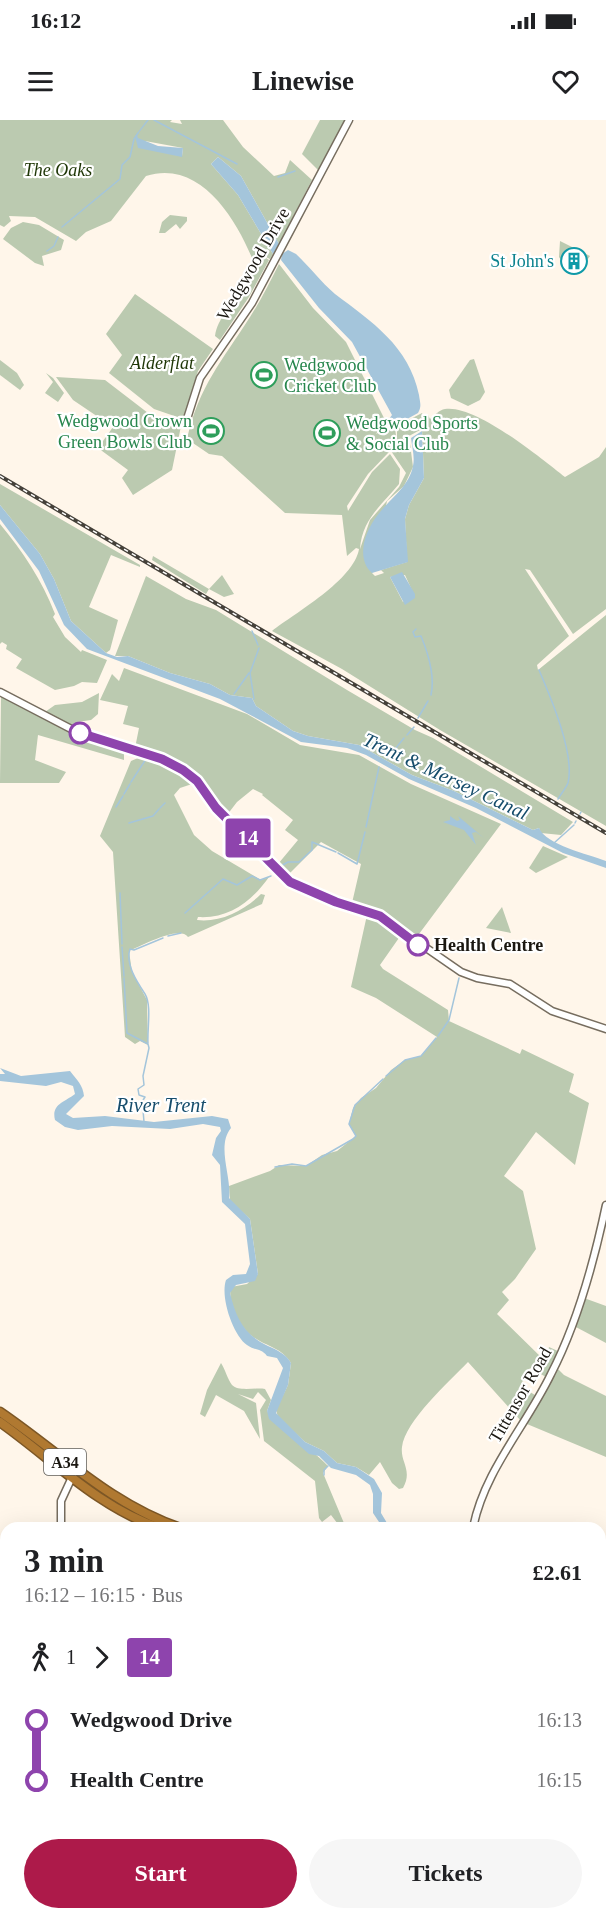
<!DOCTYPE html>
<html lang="en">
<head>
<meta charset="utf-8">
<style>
  body { margin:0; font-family:Georgia,serif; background:#f6f6f6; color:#202124; height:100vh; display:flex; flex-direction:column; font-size:22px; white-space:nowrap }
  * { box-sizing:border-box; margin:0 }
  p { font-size:20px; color:#757577 }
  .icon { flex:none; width:33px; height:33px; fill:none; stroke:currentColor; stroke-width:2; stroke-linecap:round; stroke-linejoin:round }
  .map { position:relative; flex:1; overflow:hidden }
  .details { position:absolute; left:0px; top:1402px; width:606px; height:398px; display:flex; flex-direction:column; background:#fff; border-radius:18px 18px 0 0; box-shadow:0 6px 24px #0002 }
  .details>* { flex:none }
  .badge { padding:0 12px; border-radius:4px; font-size:21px; line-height:39px }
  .map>.badge { position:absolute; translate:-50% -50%; box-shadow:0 0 0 3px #fff }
  .legs { display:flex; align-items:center; gap:9px; height:66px; padding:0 24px; font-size:20px }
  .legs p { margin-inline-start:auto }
  .overview { display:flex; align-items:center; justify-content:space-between; height:102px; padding:0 24px }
  h1 { font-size:33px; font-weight:600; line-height:45px }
  .action { display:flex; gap:12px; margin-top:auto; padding:12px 24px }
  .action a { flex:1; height:69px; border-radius:36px; background:#ad1a4a; color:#fff; font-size:24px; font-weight:600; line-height:69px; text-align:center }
  .action a+a { background:#f6f6f6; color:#202124 }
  ul { padding:0 24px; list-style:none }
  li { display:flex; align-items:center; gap:21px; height:60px; font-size:22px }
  li i { display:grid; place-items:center; width:9px; height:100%; margin:0 8px; background:currentColor }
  li i::after { content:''; width:15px; height:15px; margin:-8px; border:4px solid; border-radius:50%; background:#fff }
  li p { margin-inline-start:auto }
  li:first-child i { background:linear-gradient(#0000 50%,currentColor 0) }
  li:last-child i { background:linear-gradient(currentColor 50%,#0000 0) }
  .status { display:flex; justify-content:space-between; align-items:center; height:42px; padding:0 30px; background:#fff; direction:ltr }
  .status svg { height:16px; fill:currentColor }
  header { display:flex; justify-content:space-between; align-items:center; height:78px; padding:0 24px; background:#fff; font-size:27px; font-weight:600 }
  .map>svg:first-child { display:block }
  .green { fill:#bbcab0; fill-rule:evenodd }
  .water { fill:#a4c5db }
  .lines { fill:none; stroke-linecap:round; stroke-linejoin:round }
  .stream { stroke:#a4c5db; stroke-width:1.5 }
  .minor-casing { stroke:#766d5f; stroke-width:9 }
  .highway-casing { stroke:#7c5726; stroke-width:11 }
  .minor { stroke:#fff; stroke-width:6 }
  .highway { stroke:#b07931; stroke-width:8 }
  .rail-casing { stroke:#45413a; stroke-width:4 }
  .rail { stroke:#fff; stroke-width:1.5; stroke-dasharray:4.5; stroke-linecap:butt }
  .line-1-casing { stroke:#fff; stroke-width:14 }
  .line-1 { stroke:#8e44ad; stroke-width:9 }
  .stop-1-dot { fill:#fff; stroke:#8e44ad; stroke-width:3 }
  .labels { text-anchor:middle; stroke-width:4.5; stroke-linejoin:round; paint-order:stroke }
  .shield { fill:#fff; stroke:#5f5d59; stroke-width:1.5 }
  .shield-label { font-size:16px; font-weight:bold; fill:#1b1812 }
  .park-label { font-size:18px; font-style:italic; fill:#1e3606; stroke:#fff }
  .culture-label { font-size:18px; fill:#0d838f; stroke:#fff; text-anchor:end }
  .street-label { font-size:18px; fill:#1b1812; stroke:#fff }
  .leisure-label { font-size:18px; fill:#27864d; stroke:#fff; text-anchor:start }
  .stop-label { font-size:18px; font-weight:bold; fill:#1b1812; stroke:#fff; text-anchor:start }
  .water-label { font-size:20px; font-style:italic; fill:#164d6c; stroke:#fff }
</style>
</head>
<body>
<div class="status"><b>16:12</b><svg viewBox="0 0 49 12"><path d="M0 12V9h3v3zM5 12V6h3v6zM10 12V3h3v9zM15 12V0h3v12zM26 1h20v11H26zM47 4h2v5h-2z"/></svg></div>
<header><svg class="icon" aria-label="menu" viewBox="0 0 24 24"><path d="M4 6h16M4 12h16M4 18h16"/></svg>Linewise<svg class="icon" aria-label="heart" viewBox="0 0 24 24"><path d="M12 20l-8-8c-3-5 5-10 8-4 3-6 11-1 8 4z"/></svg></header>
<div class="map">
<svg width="606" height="1799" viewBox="0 0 606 1799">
  <rect width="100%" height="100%" fill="#fff6ea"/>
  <g class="green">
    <path d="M0,0H172L170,2L182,4L180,0H223L243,27L274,56L285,53L290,40L312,60L279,124L241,56L218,37L211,44L238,75L273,134L270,139L264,136L252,138C235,97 199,39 146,56L111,101L86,112L76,121L35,97L9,96L11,101L4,107L0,105ZM145,21L183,28L182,36L145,28Z"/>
    <polygon points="320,0 345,0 318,50 302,34"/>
    <polygon points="170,95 187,97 187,101 180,109 176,104 165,113 159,113 162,102"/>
    <polygon points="23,102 39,105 64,120 61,130 42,136 44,146 35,143 3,119 11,108"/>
    <polygon points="560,121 590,136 578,153 568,151 559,137"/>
    <path d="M266,138L269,140L249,177L220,220L215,216C218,197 231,189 233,175C247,167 253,156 252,140Z"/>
    <path d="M279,144L313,188L346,222L385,300L376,314L385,308L395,307L396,316L389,328L376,318L389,332L368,354L347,386L348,391L372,352L390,334L400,349L399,364C382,385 362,399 360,429L370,400L399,367L406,353L391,331L397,323V306L422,293L423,296L428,295L430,299C435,295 439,290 445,289C475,284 541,338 565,357L599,337L606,327V489L573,514L530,450L525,449L569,516L537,545L538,550L606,495V706L440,610L342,549L272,511C295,493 354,460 359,429L356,428L347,436L342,395L285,393L222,336L209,334L187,319C199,266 222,241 250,197C261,180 270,162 279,144ZM422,309L424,358L409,385L405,399L407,442L381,450L384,453L375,456L372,453L387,381L404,366L413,347L409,316ZM405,455L415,477L403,482L390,457Z"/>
    <polygon points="135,174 213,229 198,251 183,299 154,289 109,253 122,235 106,214"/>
    <polygon points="474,239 485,272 480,280 468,286 451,278 449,270 470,240"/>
    <polygon points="0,240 17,253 24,265 20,270 0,255"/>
    <polygon points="46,253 53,258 64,273 58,282 45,273 53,262"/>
    <polygon points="56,257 105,260 148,293 181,306 172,350 133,375 122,358 128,350 98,328 113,307 73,280"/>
    <polygon points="0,364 140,445 140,447 111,435 89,487 118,500 110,530 106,533 71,501 54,459 40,434 0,385"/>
    <path d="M0,404C23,432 42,460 55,494L53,497L65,517L81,532L82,530L107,540L97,563L82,562L74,566L55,570L16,548L22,539L6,529L7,525L2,522L0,524Z"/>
    <polygon points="153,436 209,469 222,455 234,474 224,477 209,469 206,474 152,440"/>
    <polygon points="146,456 186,479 216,490 347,570 415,610 433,618 573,702 561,715 541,713 539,708 533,710 454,671 412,655 359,625 308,616 293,611 256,586 252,578 230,575 210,564 170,553 128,536 115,536"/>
    <polygon points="124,548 247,594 300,625 359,635 411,664 501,704 416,818 383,792 352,783 361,744 321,722 288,755 278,744 298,720 285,710 293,700 262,675 263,674 253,669 237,682 227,695 200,662 135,628 139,608 123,604 128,586 100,580 112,554 119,561"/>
    <polygon points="99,573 98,594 91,600 77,602 72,608 45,592 55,585 82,582"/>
    <polygon points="1,576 52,602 124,631 124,640 38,615 35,640 66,652 59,663 0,663"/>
    <path d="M138,638C160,640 177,651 195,663L180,668L174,675L194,715L212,731L261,760L269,757C252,781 229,799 198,797L197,800C220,803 245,790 261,774L265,775L262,784L188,817C179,805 142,826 129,831L132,852L147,880L148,925L140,921L135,924L125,917L113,732L100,716L131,641Z"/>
    <polygon points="543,726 568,737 536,753 529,748"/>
    <polygon points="502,787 511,813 486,808"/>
    <path d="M367,795L384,801L401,815L380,845L383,849L448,890L449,901L520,934L522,929L574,954L569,972L589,983L575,1045L536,1012L504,1056L523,1071L536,1129L515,1159L502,1172L509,1180L497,1194L545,1241L549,1227L560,1232L546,1257L530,1248L520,1266L535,1275L521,1301L468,1242C449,1262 405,1301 402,1327C400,1342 413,1350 403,1368L399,1369L392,1363L380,1342L369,1355L356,1347L337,1343L324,1331L305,1322L278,1297L276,1290L288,1265L291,1243C276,1219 249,1230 234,1190C231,1182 229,1174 231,1167L247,1164L258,1154L250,1099L230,1081L229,1066L270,1051L279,1045L306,1046L322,1035L337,1031L356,1016L349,1004L353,988L361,978L376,968L391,950L405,940L421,936L437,917L376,878L351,867Z"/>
    <polygon points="584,1178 606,1186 606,1223 574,1206"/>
    <path d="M221,1243C225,1249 228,1260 232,1265C239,1272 256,1267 265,1269L271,1280L267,1291C283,1317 309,1325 328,1346L323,1353L346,1408H341L331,1395L322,1402L319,1398L315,1361L264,1321L260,1290L266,1280L258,1272L253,1279L238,1274L256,1283L260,1319L244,1291L216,1275L205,1297L200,1294L207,1270Z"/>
    <polygon points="557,1248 564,1255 606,1276 606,1337 527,1304"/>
    <polygon points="485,1794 548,1794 550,1799 485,1799"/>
  </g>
  <g class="water">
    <polygon points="147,0 149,0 137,15 138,18 158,26 183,28 182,37 138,28 135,16"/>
    <polygon points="218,37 241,56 279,124 273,134 238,75 211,44"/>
    <path d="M288,130L296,134C309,146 321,162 335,174C372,202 409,226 419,275C420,283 422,286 418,293L398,304L394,299H389L392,295L352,222L319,188L281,140L282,134Z"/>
    <path d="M422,311L424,358L409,385L405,399L408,442L372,453C363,445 362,434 364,423C373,385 407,376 413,346C415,337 412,327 411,318Z"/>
    <path d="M0,385L40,434L54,459L71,501L106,533L117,537L128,536L170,553L210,564L230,575L252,578L256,586L293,611L308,616L359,625L412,655L454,671L533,710L539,708C546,725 588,734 606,741V748L563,733L476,688L409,659L366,635L347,628L301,622L220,579L87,529L64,505L39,451L0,399Z"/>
    <polygon points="402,452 415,474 415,478 405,485 390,457"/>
    <polygon points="450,696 457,701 460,700 458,696 484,718 476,712 472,713 476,725 464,710 443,702 450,700"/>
    <path d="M0,948L21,956L70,951C77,960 83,965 84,976L66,994L73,998L105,996L154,1002L212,996L228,999L231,1008C216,1026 232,1057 229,1078L250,1099L258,1154L255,1161L236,1165L230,1173C236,1198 244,1215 268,1226C277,1230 286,1234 291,1243L288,1265L276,1293L305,1322L324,1331L337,1343L356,1347L374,1359L382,1373L381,1393L387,1403L395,1408H383L373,1393V1374L370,1365L356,1355L331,1348L319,1336L309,1334L269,1299L267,1291L283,1248L277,1238L267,1236C261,1228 255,1231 247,1225C233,1215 220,1177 226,1160L233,1155L246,1154L250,1144L245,1104L222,1082L220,1045L212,1035L216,1018L221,1011L220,1007L203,1004L170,1009L112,1006L78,1010L65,1007L55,1000C51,984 65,982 75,974L73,966L61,962L46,966L0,961V954H5Z"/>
  </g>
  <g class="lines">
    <g class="stream">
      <polyline points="154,0 237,44"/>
      <polyline points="278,57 295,51"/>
      <polyline points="62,107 120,59 122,45 130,37 134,19 138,13"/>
      <polyline points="47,131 54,126 58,117"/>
      <path d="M416,509L413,512L415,517L421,516C428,533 435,557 431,575"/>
      <polyline points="252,511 258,525"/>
      <path d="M539,550C551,578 575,634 568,663C566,668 561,674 558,679"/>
      <polyline points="234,574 249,553"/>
      <polyline points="254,579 250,553 259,528"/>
      <polyline points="418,598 428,581"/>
      <polyline points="407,615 414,607"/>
      <polyline points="387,639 404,618"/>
      <polyline points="131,662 146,639"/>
      <polyline points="124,674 130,664"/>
      <polyline points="116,687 123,676"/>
      <polyline points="160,688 165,683"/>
      <polyline points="580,694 581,692"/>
      <polyline points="129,703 153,696 159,689"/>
      <polyline points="575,703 576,701"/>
      <polyline points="366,707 379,647"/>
      <polyline points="554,723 574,705"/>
      <polyline points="338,733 357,744 365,712"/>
      <polyline points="281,746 288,742 299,742 312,730 312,722 336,732"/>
      <polyline points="120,773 122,824"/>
      <polyline points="185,793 223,759 237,765 252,756 260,760 271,756"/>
      <polyline points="168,816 181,813"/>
      <polyline points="122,827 124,856"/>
      <polyline points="124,858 127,913 148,924 149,928 143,956 144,965 138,969 139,975 145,977 138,988 143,990 144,1002"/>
      <polyline points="438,916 449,900 459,858"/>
      <path d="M148,923C147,909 152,886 145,874C137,862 125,844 130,829L134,830L163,818"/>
      <polyline points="386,956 405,940 421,936 436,918"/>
      <polyline points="275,1047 292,1044 306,1046 353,1019 356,1016 349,1004 355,985 383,959"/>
      <polyline points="324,1355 324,1350 328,1346"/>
      <polyline points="65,1799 73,1794"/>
    </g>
    <defs>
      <g id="minor">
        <polyline points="186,302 200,258 252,183 349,0"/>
        <polyline points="0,572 75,611 162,639 183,650 197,661 216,688 295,765 336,782 380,796 461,852 477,858 510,864 552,891 606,909"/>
        <polyline points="61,1408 61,1381 73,1355"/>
        <path d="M473,1408C484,1351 526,1306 551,1254C578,1202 594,1142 606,1085"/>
        <polyline points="44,1799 44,1794"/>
        <polyline points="522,1799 522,1794"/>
      </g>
      <g id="highway">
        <path d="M0,1292C60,1333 110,1384 180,1408"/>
        <path d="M0,1302C51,1338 99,1388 160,1408"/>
        <polyline points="600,1662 606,1663"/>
        <polyline points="600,1668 606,1669"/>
      </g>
    </defs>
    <use href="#minor" class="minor-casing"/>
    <use href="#highway" class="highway-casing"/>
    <use href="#minor" class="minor"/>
    <use href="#highway" class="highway"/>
    <defs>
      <polyline id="rail" points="0,356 606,713"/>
    </defs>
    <use href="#rail" class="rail-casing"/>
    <use href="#rail" class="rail"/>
  </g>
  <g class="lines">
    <defs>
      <polyline id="line-1" points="80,613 162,639 183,650 197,661 216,688 290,762 336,782 380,796 418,825"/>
    </defs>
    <use href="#line-1" class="line-1-casing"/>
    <use href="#line-1" class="line-1"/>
  </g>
  <defs>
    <symbol id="building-ring" viewBox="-11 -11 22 22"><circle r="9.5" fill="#fff" stroke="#0f9aa8" stroke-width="1.5"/><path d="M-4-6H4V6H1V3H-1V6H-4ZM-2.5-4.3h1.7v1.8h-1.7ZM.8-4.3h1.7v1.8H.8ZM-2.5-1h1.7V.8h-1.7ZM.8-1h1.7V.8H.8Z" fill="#0f9aa8"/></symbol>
    <symbol id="stadium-ring" viewBox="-11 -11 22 22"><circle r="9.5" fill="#fff" stroke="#2e9e5b" stroke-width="1.5"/><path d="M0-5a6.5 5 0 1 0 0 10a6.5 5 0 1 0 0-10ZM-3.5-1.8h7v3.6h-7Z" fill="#2e9e5b"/></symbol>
  </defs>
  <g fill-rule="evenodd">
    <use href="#building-ring" x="559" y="126" width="30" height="30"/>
    <use href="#stadium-ring" x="249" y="240" width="30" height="30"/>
    <use href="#stadium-ring" x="196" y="296" width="30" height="30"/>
    <use href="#stadium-ring" x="312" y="298" width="30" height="30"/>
  </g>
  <g class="stop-1-dot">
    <circle cx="80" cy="613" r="10"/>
    <circle cx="418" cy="825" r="10"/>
  </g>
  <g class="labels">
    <rect class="shield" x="44" y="1329" width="42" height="26" rx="4.5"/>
    <g class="shield-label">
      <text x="65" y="1348">A34</text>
    </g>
    <g class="park-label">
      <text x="58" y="56">The Oaks</text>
      <text x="162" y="249">Alderflat</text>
    </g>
    <g class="culture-label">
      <text x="554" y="147">St John's</text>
    </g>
    <g class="street-label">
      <text transform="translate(253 144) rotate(-60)" y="6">Wedgwood Drive</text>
      <text transform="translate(520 1275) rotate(-60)" y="6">Tittensor Road</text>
    </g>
    <g class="leisure-label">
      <text x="284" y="251">Wedgwood<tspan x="284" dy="21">Cricket Club</tspan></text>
      <text x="192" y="307" text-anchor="end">Wedgwood Crown<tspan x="192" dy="21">Green Bowls Club</tspan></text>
      <text x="346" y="309">Wedgwood Sports<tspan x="346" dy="21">&amp; Social Club</tspan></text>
    </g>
    <g class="stop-label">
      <text x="434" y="831">Health Centre</text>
    </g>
    <g class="water-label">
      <text transform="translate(446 656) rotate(25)" y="7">Trent &amp; Mersey Canal</text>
      <text x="161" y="992">River Trent</text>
    </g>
  </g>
</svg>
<b class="badge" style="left:248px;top:718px;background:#8e44ad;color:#fff">14</b>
<section class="details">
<div class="overview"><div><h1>3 min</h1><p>16:12 – 16:15 · Bus</p></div><b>£2.61</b></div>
<div class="legs"><svg class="icon" aria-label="walk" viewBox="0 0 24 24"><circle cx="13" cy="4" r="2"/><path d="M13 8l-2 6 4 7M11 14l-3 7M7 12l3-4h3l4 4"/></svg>1<svg class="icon" aria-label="forward" viewBox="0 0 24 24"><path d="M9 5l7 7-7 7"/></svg><b class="badge" style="background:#8e44ad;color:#fff">14</b></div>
<ul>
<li><i style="color:#8e44ad"></i><b>Wedgwood Drive</b><p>16:13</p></li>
<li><i style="color:#8e44ad"></i><b>Health Centre</b><p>16:15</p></li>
</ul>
<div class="action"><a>Start</a><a>Tickets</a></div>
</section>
</div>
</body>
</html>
